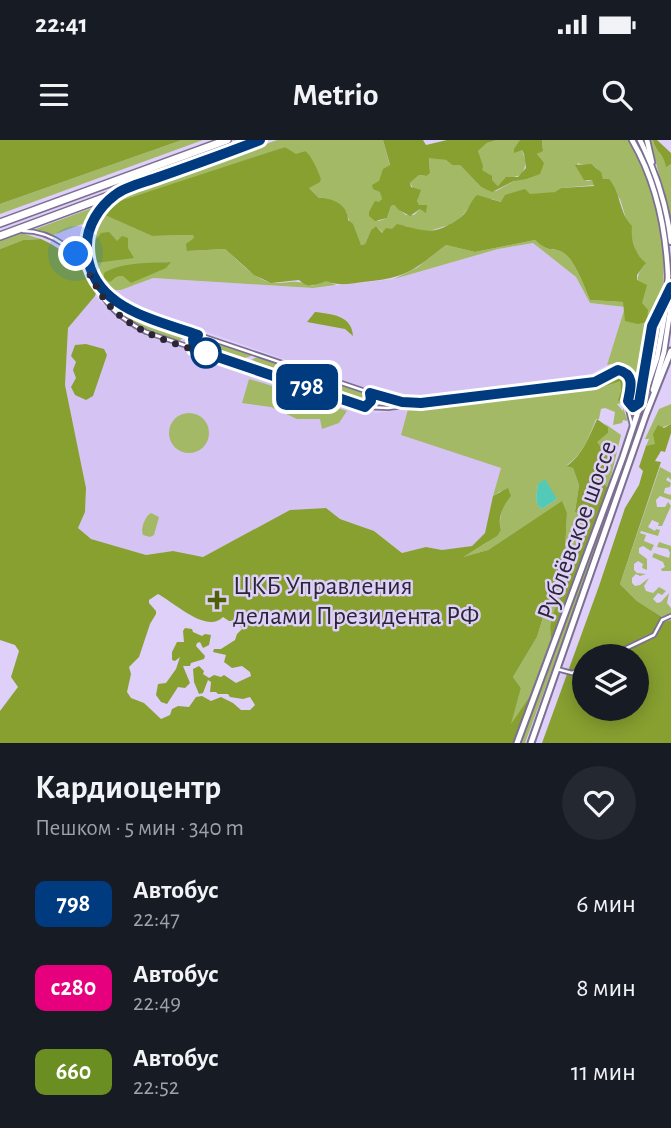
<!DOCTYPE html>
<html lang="ru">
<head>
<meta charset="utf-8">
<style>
  body { margin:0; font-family:"Alegreya Sans",sans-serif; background:#242831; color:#f1f3f6; height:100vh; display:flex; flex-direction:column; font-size:26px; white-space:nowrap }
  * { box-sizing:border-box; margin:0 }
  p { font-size:23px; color:#9ea1a6 }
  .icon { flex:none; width:38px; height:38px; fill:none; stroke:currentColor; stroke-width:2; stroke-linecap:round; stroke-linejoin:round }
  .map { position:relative; height:603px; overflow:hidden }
  .side { display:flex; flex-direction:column; background:#171b24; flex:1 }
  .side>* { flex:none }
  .badge { padding:0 14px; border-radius:10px; font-size:24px; line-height:46px }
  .buttons { position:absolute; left:572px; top:504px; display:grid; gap:14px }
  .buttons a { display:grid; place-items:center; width:77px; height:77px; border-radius:50%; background:#171b24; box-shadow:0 4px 18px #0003; font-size:35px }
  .you { position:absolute; width:35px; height:35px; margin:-18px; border:5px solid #fff; border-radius:50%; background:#1a73e8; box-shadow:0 0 0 10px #1a73e833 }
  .map>.badge { position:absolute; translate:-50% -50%; box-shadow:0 0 0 4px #fff }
  .round { display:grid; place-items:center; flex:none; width:74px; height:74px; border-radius:37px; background:#242831 }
  .overview { display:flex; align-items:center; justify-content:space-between; height:119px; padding:0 35px }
  h1 { font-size:33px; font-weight:700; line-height:52px }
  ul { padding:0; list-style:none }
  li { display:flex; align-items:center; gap:21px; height:84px; padding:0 35px }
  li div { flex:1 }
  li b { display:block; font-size:26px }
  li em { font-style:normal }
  li .badge { min-width:77px; font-weight:700; text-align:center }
  .status { display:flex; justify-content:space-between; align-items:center; height:49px; padding:0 35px; background:#171b24; direction:ltr }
  .status svg { height:19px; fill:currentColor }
  header { display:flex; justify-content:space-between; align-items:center; height:91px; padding:0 35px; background:#171b24; font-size:32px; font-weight:700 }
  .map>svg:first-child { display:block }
  .built { fill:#d5c4f3 }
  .green { fill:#a3b966; fill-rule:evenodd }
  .forest { fill:#87a030; fill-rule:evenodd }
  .water { fill:#52cab7 }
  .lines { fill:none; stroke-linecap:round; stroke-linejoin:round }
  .street-casing { stroke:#7c6f93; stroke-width:6 }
  .secondary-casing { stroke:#7c6f93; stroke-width:8 }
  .primary-casing { stroke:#7c6f93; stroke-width:9 }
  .highway-casing { stroke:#7c6f93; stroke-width:10 }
  .street { stroke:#fff; stroke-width:2.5 }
  .secondary { stroke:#fff; stroke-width:4.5 }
  .primary { stroke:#fff; stroke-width:5 }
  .highway { stroke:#fff; stroke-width:7 }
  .secondary-bridge-casing { stroke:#7c6f93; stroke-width:8; stroke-linecap:butt }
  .secondary-bridge { stroke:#fff; stroke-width:4.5 }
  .line-casing { stroke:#fff; stroke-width:16 }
  .line { stroke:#003b80; stroke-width:10 }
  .walk { stroke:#2b2635; stroke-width:7; stroke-dasharray:0 12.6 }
  .stop-dot { fill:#fff; stroke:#003b80; stroke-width:3.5 }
  .poi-dot { fill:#4f6004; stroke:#ded0f8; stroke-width:2.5 }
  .labels { text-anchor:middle; stroke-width:5; stroke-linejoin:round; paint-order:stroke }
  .street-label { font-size:26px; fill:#2b2635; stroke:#ded0f8 }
  .poi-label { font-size:26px; fill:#2b2635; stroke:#ded0f8; text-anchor:start }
</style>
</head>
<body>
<div class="status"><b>22:41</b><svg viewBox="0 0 49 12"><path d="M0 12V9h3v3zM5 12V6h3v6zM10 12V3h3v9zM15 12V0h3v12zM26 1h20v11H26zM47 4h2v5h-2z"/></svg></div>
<header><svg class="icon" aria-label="menu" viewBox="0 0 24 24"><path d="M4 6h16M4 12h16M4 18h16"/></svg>Metrio<svg class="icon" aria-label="search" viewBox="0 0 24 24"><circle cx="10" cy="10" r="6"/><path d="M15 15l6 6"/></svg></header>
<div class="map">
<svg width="671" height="603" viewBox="0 0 671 603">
  <rect width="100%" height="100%" fill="#ded0f8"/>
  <g class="built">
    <polygon points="90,81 85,109 78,112 51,96"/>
    <polygon points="533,103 576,137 590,163 625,167 607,225 586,237 409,260 396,259 123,162 109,149 121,150 153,138 313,148 394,139 498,109"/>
    <polygon points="95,156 121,182 145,195 365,270 376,273 408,269 402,295 501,328 485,393 472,406 442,410 426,407 403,413 374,391 340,379 325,368 290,370 203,417 173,411 146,415 91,399 78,388 85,372 86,348 65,245 68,188"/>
  </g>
  <g class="green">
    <polygon points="182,0 203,0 0,74 0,64"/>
    <path d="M277,0H383L390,26L379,41L382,59L370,76L379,81L387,78L391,66L394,65L406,75H414L420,69L417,61L418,57L410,43L419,35L427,36L430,33L429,17L446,20L452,25H460L481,47L496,51L518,39L541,20L537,14L543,10L542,0H629L646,35L657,70L664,113L663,154L650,183L635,265L633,263C638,244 639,231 620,222L607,225L625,167L590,163L576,137L533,103L498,109L394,139L418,127L446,105L475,112L535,100C550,115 554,105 565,114C575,121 585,148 590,160L623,162L625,167L642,163C638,148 633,137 645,125L636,111L620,59L606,40L603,39C597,22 591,27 577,23L587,41L592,40L595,45L561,48L556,52L501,62L492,59L473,63L461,77L449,85L426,92L405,86L383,93L376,86L371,90L365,104L361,105C355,93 349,83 346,71L319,58L308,47L321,39L305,11L296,15L285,7L104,74L152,96L193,95L195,98L187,111L225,109C238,120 252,137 269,142C285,146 291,137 312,146L326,140L336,145L313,148L153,138L121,150H107C83,120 84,80 118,59ZM170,122L123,136L116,137L141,124Z"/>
    <path d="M497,0H520L519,4C524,15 529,24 521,35L510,38L498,46L481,30L478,11L487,3Z"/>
    <path d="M650,0H653C655,12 664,15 667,26L671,24V80Z"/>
    <polygon points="100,65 90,81 51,96 33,90"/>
    <polygon points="21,93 41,99 23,100 0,109 0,101"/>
    <path d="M106,156C124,177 155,183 181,191L183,198L179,201C154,193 117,183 106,156Z"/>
    <polygon points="658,174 661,176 656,212 646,241 650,201"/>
    <polygon points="201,198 251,214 251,216 235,221 197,208 195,199"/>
    <polygon points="255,218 261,218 367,254 370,260 363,264 248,225 249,221"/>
    <polygon points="249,239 263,243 347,271 339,283 322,289 320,279 297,279 271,267 242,263"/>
    <path d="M620,240L621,249L619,260L624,258L623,263L617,264L623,271V268L628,281L623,280L622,283L613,285L615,272L605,268L601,269L599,279H596C589,297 583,314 567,325L573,328L579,345L575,372L586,377L588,390L567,415L565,412L567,373L561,362L488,410L460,418L486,403L501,390C497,377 506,369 501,351L493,356L501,328L401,295L408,269L595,246L603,242L607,246ZM538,344L557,359L542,369C533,361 537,355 538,344Z"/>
    <polygon points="671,264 671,284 661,288 654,306 646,306 649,299 645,299 659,269"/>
    <circle cx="189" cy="293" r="20"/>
    <polygon points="604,283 621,295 608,349 602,339 608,316 596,302 608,293 608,287"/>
    <polygon points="660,327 671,333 671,340 668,337 666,340 671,343 670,347 665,348 664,353 671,355 671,360 660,356 656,360 657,367 665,367 668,362 671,366 662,386 658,386 659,383 652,380 648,387 655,391 656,389 660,390 658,396 641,391 640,393 646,395 644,401 654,405 651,411 643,406 639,408 639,413 647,419 647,430 642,428 643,424 638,421 634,424 634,430 637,433 646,434 640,436 636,434 632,438 632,443 635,446 640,445 649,438 644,446 646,451 653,453 659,447 666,451 662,455 658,453 653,459 657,463 661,462 669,453 667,463 671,468 671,474 662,477 637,461 620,444"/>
    <polygon points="614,352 579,457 525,603 520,603"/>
    <path d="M151,373L159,377L154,395L150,397L143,395C140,389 145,376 151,373Z"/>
    <polygon points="659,402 671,406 671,431 662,431 661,429 665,427 663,422 652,417 654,413 669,418 670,413 668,409 657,407"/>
    <path d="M565,440L567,447C558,459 547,485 552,500L532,553L510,586L521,548L513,537L537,497L549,458Z"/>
  </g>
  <g class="forest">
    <polygon points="0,0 182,0 0,64"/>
    <polygon points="383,0 423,0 426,5 447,0 497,0 487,3 478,11 483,26 482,30 492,36 492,40 498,46 506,37 518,37 526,28 524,14 522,10 514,13 514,9 520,0 542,0 543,11 537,14 544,23 540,34 526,39 514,41 492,52 481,47 460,25 452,25 446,20 429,18 430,33 427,36 419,35 410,43 411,47 421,50 417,61 419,65 427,65 426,73 420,69 410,76 399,70 394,65 391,66 387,78 375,81 369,76 369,72 375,61 379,62 382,59 380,52 373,49 372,45 379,41 383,29 390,25"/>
    <path d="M653,0H657L671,13V24L666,27C665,15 655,12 653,0Z"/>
    <path d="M285,7L296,14L305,11C312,16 318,31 321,39L320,42L309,48L319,58C333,58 348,65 348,80L353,84L361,105L365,104L371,90L376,86L382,93L386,88L392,89L397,84C426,91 433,97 461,77C469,71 470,61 477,55L501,62L505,55L525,49L530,54L555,52L561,48L594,46L592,40H584L575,25L591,24L601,32L603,39H609C621,53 619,73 632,86C630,98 636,116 646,123L637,135V140L647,145L642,163L648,170L647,182L638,184L625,181L623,162L590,160C585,148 575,121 565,114C554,105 550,115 535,100L475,112L446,105C413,131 406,138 363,142C349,144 339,146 326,141C315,145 308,149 299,140L271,143L254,135L225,109L187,111L186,104L194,98L193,95L152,96L103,74L111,66L123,60Z"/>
    <polygon points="109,92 117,101 122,96 128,98 128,108 134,118 95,123 94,102 101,93"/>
    <path d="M41,99C67,111 82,126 97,150L95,156L68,188L65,245L86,348L85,372L78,388L91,399L146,415L173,411L203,417L290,370L326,368L340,379L374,391L402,413L426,407L442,410L472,406L485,393L493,356L508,348L511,356C503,365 497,378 501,390L497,396L463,417L488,410L562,361L567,373L565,412L567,415L588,390L586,377L575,372L579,345L573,328L567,326C583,314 589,297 597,279L608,287V293L597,302L608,316L602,339L608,349L552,500C546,485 558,459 567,447L565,441L549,458L537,497L513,537L521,548L511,584L532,553L514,603H0V571L18,547L11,537L19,511L15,505L0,500V109L23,100ZM158,454C175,463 207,494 223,477L229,481H236L242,489L237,494L235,500L221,509H214L213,512L226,515L224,522L232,528L242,526L250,532L251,536L236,543L224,535L221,537L214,535L209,538L203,534L204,531L199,526L193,529L194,542L199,554L203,553L208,540L211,542L210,552H216L218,554H228L230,557L243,559L250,557L255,565L250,570H241L233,563L221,557L211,561L202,556L196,557L189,567L178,566L172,569L170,575L161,579L144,563L131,558L127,552L131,534L129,527L139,517L150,484L156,474V471L149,463V460Z"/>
    <path d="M171,122L166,128L131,143L123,136L116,137L110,142L104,139V133C121,122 151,123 171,122Z"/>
    <path d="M315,172C331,174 352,175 353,196L345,189L307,182Z"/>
    <polygon points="86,204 104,209 107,215 93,256 86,260 75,255 71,247 76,238 73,230 76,222 71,216 75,205"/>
    <polygon points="618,233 625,236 627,248 624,258 618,261 621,250 620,241 606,246 603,242"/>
    <path d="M671,284V293L665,312L661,311L655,321L661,322L620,444L637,461L662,477L664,482L671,480V603H542L599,446L625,368L639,345L643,331L639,327L646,306L655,304L653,294L658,285L664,288ZM584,516H637V569H584Z"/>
    <polygon points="185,488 192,489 193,492 202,496 205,494 211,495 209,505 203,508 200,502 197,503 196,506 205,516 204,519 191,523 190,526 183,526 190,543 185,548 178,547 167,564 161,562 156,555 158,544 166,543 176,529 180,517 175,521 172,520 172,512 177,502 184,502 183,491"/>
  </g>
  <path class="water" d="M545,339L557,359L542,369C533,362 537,354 538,344Z"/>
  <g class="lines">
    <defs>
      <g id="street">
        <path d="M23,91C53,91 79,112 93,137C99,147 102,158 110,166C119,177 133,185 146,192L365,267L388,268L595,242L618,230C637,235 629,248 628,263C627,270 631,279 632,286"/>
        <path d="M91,130C83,101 90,78 112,58"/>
        <polyline points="99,145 113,160 134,173 392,260 414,263"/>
        <polyline points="628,262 631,266 638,264"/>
        <polyline points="610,516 654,495 662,480 671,476"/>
        <polyline points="557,529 572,533 584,528"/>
      </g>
      <g id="secondary">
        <path d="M632,0C656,41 666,89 668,136"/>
        <path d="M640,0C656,32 667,67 671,102"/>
        <polyline points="647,0 652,22"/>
        <polyline points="653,250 664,212 671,165"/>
        <polyline points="639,271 657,218 666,168"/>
      </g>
      <g id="primary">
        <polyline points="517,603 623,317 637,275 651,186 671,147"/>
        <polyline points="531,603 646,274 671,211"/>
      </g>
      <g id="highway">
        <polyline points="0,83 227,0"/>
        <polyline points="0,96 260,0"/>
      </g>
    </defs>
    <use href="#street" class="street-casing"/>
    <use href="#secondary" class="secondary-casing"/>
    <use href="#primary" class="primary-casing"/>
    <use href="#highway" class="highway-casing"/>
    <use href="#street" class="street"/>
    <use href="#secondary" class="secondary"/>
    <use href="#primary" class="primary"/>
    <use href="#highway" class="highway"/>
    <defs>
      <polyline id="secondary-bridge" points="666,168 668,136"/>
    </defs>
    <use href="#secondary-bridge" class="secondary-bridge-casing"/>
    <use href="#secondary-bridge" class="secondary-bridge"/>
  </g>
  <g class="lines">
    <defs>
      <path id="line" d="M260,0C227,13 193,25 159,37C146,42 126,46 115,55C99,67 87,86 87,105C86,166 152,179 198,195L193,199L194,209L365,267L371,261L370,253L402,262L421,263L595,242L618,230C635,234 631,247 628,261L633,267L639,263L652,186L671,147"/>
    </defs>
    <use href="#line" class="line-casing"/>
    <use href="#line" class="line"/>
    <path class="walk" d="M76,114C90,130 96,150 109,165C132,192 174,204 206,213"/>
  </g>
  <circle class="stop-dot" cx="206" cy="213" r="14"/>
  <path class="poi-dot" d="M213.5 449.5h7v7h7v7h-7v7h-7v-7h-7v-7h7z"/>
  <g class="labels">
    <g class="street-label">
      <text transform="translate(576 390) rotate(-70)" y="9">Рублёвское шоссе</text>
    </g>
    <g class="poi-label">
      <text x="233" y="454">ЦКБ Управления<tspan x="233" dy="30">делами Президента РФ</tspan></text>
    </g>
  </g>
</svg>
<div class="buttons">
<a><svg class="icon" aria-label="layers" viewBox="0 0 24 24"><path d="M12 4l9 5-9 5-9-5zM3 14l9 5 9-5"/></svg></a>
</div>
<div class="you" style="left:76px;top:114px"></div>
<b class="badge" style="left:307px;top:247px;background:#003b80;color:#fff">798</b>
</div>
<section class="side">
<div class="overview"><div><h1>Кардиоцентр</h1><p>Пешком · 5 мин · 340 m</p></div><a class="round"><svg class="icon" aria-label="heart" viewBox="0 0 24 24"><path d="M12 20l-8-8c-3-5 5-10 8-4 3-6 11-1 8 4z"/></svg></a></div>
<ul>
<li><span class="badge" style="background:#003b80;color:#fff">798</span><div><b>Автобус</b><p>22:47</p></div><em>6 мин</em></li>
<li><span class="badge" style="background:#e6007e;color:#fff">с280</span><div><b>Автобус</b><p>22:49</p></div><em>8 мин</em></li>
<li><span class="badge" style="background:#6b8e23;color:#fff">660</span><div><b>Автобус</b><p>22:52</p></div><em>11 мин</em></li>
</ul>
</section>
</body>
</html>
